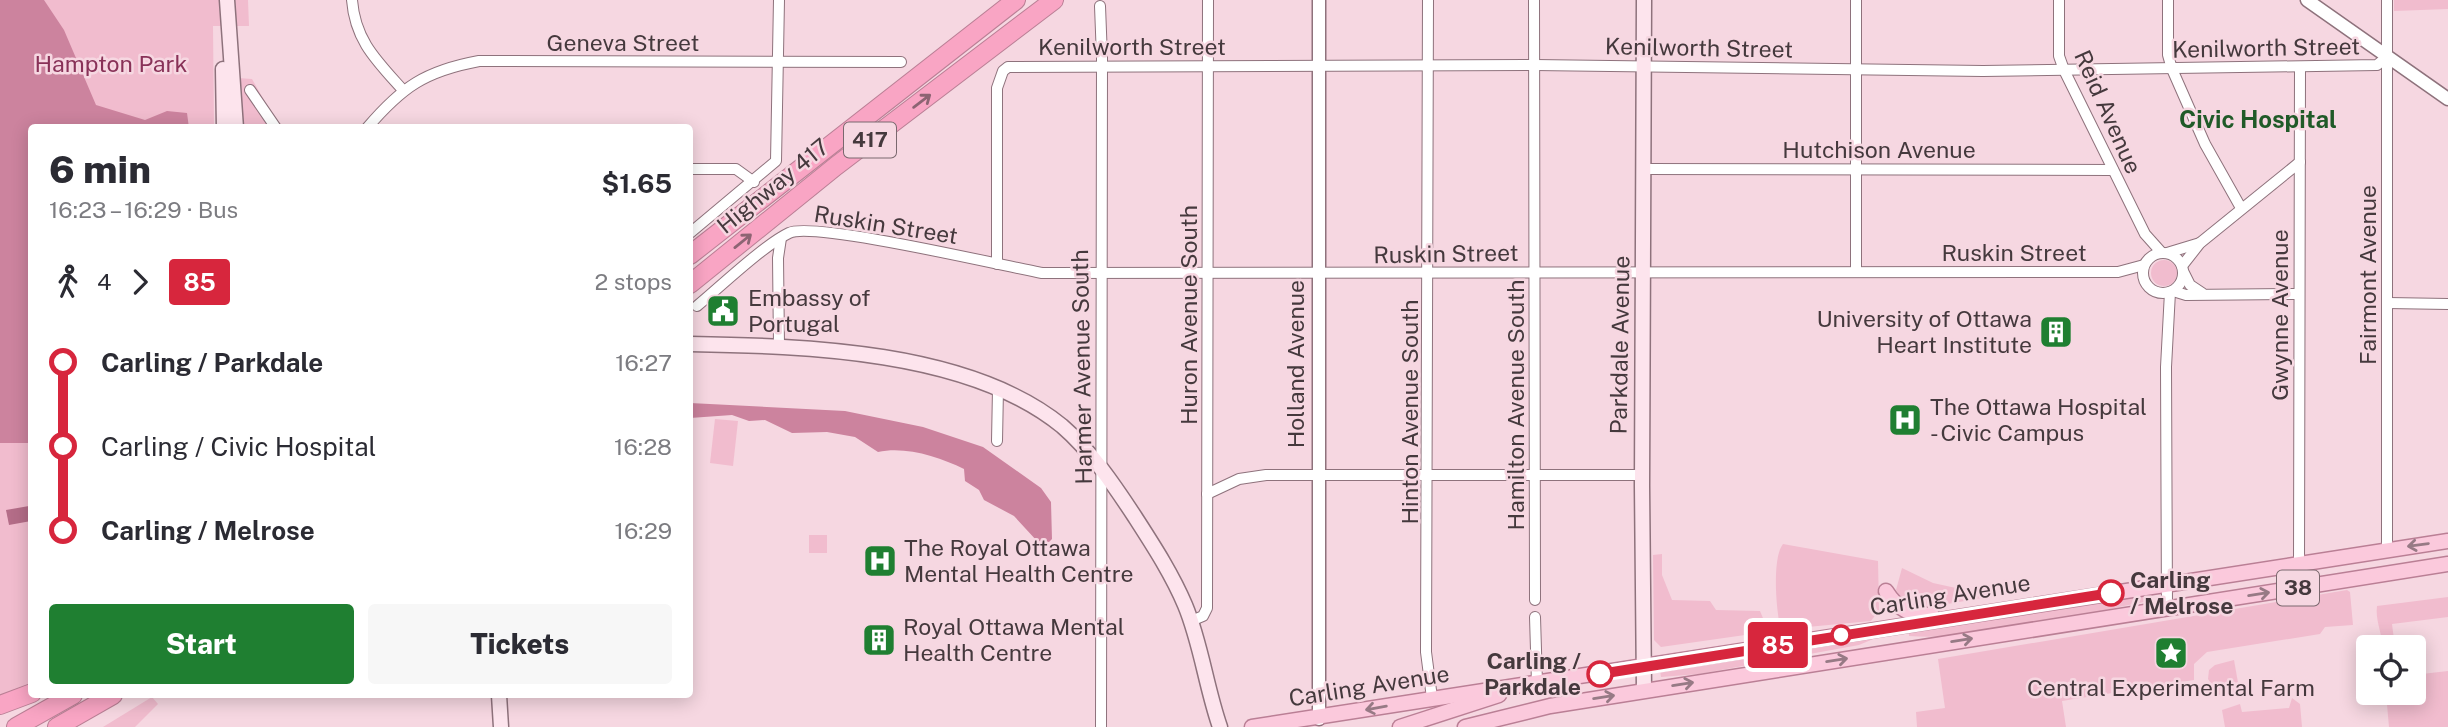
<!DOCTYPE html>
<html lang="en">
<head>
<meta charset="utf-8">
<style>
  body { margin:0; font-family:"Public Sans",sans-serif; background:#f7f7f7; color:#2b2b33; height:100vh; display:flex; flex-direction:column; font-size:26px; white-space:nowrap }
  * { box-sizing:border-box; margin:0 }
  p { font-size:23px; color:#7c7c81 }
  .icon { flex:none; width:38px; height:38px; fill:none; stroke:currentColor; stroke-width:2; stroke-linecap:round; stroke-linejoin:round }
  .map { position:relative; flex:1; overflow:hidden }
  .panel { position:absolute; left:28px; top:124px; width:665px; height:574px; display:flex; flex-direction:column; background:#fff; border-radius:7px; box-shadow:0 4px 18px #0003 }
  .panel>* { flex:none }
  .badge { padding:0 14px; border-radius:5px; font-size:24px; line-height:46px }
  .buttons { position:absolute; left:2356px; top:635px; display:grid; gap:14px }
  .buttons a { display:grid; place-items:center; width:70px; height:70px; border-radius:7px; background:#fff; box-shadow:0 4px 18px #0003; font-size:35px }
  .map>.badge { position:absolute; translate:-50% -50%; box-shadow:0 0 0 4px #fff }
  .legs { display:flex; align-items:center; gap:10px; height:77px; padding:0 21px; font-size:23px }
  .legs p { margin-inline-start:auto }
  .head { display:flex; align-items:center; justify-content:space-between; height:119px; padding:0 21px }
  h1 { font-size:38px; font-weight:800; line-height:52px }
  .button { display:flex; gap:14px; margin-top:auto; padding:14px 21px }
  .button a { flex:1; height:80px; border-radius:7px; background:#1f7f31; color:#fff; font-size:28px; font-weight:800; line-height:80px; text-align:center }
  .button a+a { background:#f7f7f7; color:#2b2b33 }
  ul { padding:0 21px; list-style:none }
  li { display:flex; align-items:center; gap:24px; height:84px; font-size:26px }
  li i { display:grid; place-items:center; width:10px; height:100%; margin:0 9px; background:currentColor }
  li i::after { content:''; width:18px; height:18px; margin:-9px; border:5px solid; border-radius:50%; background:#fff }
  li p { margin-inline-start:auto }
  li:first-child i { background:linear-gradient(#0000 50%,currentColor 0) }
  li:last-child i { background:linear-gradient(currentColor 50%,#0000 0) }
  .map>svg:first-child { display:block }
  .green { fill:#f1bcce }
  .forest { fill:#cc839e }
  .water { fill:#b46d88 }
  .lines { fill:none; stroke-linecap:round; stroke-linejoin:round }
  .minor-casing { stroke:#8e727c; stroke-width:12 }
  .tertiary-casing { stroke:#8e727c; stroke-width:15 }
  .secondary-casing { stroke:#8e727c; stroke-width:17 }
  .primary-casing { stroke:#ba7f95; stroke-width:17 }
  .motorway-casing { stroke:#ba7f95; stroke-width:20 }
  .minor { stroke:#fff; stroke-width:10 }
  .tertiary { stroke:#fff; stroke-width:12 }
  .secondary { stroke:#fde4ed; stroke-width:14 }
  .primary { stroke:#fbc9dc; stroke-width:14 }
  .motorway { stroke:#f9a5c4; stroke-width:18 }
  .oneway { stroke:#8d6473 }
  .oneway2 { stroke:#977a85 }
  .line-1-casing { stroke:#fff; stroke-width:16 }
  .line-1 { stroke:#d7263d; stroke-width:10 }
  .stop-1-dot { fill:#fff; stroke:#d7263d; stroke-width:3.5 }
  .labels { text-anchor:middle; stroke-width:5; stroke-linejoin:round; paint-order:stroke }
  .shield { fill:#f6d7e1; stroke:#7a686e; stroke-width:2 }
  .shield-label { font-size:21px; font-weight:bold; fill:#45393d }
  .street-label { font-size:23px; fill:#45393d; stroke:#f6d7e1 }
  .park-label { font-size:23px; fill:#893258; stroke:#f6d7e1 }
  .poi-label { font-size:23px; fill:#45393d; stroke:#f6d7e1; text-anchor:start }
  .stop-label { font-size:23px; font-weight:bold; fill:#45393d; stroke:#f6d7e1; text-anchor:start }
  .neighbourhood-label { font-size:24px; font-weight:bold; fill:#205a28; stroke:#f6d7e1 }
</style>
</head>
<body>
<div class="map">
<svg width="2448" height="727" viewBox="0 0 2448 727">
  <rect width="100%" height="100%" fill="#f6d7e1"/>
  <g class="green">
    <polygon points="0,0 248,0 249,26 213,26 214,128 32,128 31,687 0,699"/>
    <polygon points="2394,0 2448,0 2448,9 2394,11"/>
    <polygon points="238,78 252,79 280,128 241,128"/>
    <circle cx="2164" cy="273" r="13"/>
    <polygon points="715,419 738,421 733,466 710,463"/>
    <rect x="809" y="535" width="18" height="18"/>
    <path d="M1783,544L1878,561L1879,610L1871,621L1786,629L1780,626C1776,608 1772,558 1783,544Z"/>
    <polygon points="1662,554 1662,575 1672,600 1710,601 1716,610 1760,611 1765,623 1759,633 1661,647 1654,640 1653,555"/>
    <polygon points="1902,568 1933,583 1993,596 1919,609 1907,606 1896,590"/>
    <polygon points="2347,590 2350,592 2353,625 2325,627 2320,634 2207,652 2194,664 2194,680 2062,701 2066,727 1917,727 1916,712 1945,708 1938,659"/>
    <path d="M2152,594L2149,601C2075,615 1983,641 1909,636V633Z"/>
    <path d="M2448,597V617L2392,624L2395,647H2383C2382,634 2375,619 2377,606Z"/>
    <polygon points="1878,637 1859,645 1699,674 1661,677 1660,670"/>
    <polygon points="2234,660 2240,694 2219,695 2208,679 2209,670 2215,665"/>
    <polygon points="2448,671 2448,727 2389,727 2386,693 2413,693 2413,675"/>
    <polygon points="152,697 158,704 135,727 103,727"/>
    <polygon points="2292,698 2300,704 2302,727 2225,727 2222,710 2240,704 2242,712 2289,708"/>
  </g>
  <g class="forest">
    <polygon points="0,0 44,0 64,30 96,105 145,120 167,111 187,113 189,128 32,128 31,443 0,443"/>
    <path d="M690,403L845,411L923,427L983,447L1041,488L1051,502L1052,539L1048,543L1037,541L1014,516L984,500L979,490L965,481L964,469C939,457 906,446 878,452L855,437L827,432L792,433L765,420L749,421L732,415L690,418Z"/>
  </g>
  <polygon class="water" points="29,506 31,521 9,525 6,510"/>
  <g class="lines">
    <defs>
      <g id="minor">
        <path d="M352,0C355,40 376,60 402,89"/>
        <polyline points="1428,0 1426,652 1432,698"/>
        <polyline points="1534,0 1535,600"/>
        <polyline points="2059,0 2059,56 2064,70 2145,234 2162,253"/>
        <polyline points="2168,0 2168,55 2172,69 2205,144 2241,208"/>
        <polyline points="2387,0 2387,550"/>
        <polyline points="1100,6 1102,58 1101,727"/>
        <polyline points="250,90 276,128"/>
        <path d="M367,128C402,87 425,71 479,61L901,62"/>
        <polyline points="690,169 736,169 754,182"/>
        <polyline points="1644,169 2113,170"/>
        <polyline points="690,233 776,161 779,0"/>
        <circle cx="2163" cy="273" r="20"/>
        <polyline points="2167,253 2200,243"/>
        <polyline points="997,264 997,88 1003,71 1008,67 1535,65 1983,71 2377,65 2387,57"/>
        <polyline points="2182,266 2200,243 2300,162"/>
        <polyline points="2183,271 2190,285 2202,293"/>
        <polyline points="1856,272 1856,0"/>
        <polyline points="2173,291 2186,295 2299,294"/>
        <polyline points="2388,303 2448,304"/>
        <path d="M697,306C720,287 764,245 789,233C813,221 1004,266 1042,273L2118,272L2144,265"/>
        <polyline points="779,346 778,258 781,238"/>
        <polyline points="997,441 998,389"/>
        <polyline points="1207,494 1239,479 1266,475 1642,475"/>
        <polyline points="2299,564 2300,67"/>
        <polyline points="2167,608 2166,367 2170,292"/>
        <polyline points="1535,617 1537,683"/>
        <polyline points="1191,621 1203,616 1207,608 1208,0"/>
      </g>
      <g id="tertiary">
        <polyline points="1319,0 1319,719"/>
        <polyline points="2307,0 2448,99"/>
      </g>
      <g id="secondary">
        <polyline points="227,0 236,128"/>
        <polyline points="1644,0 1642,486 1644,690"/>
        <polyline points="223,69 224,128"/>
        <path d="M690,344C804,346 969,350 1062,426C1091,451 1114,485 1135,517C1153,545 1172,574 1185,605C1201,643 1206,687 1220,727"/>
        <polyline points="499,695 501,727"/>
      </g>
      <g id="primary">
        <path d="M1886,591C1898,610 1910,615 1932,615"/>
        <polyline points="1252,727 2448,541"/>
        <polyline points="1400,727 1499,695"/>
        <polyline points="1465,727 1550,706 2448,564"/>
      </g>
      <g id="motorway">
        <polyline points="690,255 1016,0"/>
        <polyline points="690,284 836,166 1054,0"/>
        <polyline points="0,705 32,693"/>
        <polyline points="16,727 73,695"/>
        <polyline points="57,727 113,695"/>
      </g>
    </defs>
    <use href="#minor" class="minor-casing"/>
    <use href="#tertiary" class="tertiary-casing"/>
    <use href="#secondary" class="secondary-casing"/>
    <use href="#primary" class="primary-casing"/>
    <use href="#motorway" class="motorway-casing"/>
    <use href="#minor" class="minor"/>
    <use href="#tertiary" class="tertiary"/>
    <use href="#secondary" class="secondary"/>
    <use href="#primary" class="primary"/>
    <use href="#motorway" class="motorway"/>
  </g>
  <defs><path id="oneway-shaft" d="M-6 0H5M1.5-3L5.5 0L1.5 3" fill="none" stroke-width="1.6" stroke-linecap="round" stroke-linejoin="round" transform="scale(1.75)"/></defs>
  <g class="oneway">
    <use href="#oneway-shaft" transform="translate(922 101) rotate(-37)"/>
    <use href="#oneway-shaft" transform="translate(743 241) rotate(-39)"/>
  </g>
  <g class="oneway2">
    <use href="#oneway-shaft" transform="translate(2418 545) rotate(172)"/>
    <use href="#oneway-shaft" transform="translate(2259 594) rotate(-9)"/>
    <use href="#oneway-shaft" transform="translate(1962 640) rotate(-9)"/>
    <use href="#oneway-shaft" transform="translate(1837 660) rotate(-9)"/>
    <use href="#oneway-shaft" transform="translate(1683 684) rotate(-9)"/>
    <use href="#oneway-shaft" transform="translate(1604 697) rotate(-9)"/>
    <use href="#oneway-shaft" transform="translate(1376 708) rotate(170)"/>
  </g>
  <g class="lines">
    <defs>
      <polyline id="line-1" points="1600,674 2111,593"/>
    </defs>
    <use href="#line-1" class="line-1-casing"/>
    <use href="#line-1" class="line-1"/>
  </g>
  <defs>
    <symbol id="civic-square" viewBox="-11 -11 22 22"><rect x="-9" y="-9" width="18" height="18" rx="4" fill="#1f7f31" stroke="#f6d7e1"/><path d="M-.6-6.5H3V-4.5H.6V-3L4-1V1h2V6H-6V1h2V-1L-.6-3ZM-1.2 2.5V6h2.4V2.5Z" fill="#fff"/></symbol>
    <symbol id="building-square" viewBox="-11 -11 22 22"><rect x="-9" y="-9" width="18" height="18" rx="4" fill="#1f7f31" stroke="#f6d7e1"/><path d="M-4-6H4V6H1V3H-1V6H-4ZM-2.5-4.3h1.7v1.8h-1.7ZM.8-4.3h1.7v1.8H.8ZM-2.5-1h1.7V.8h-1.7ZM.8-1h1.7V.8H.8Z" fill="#fff"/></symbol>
    <symbol id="hospital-square" viewBox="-11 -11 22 22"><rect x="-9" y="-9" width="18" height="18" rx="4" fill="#1f7f31" stroke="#f6d7e1"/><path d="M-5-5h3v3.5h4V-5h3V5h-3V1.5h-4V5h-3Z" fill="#fff"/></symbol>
    <symbol id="sight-square" viewBox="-11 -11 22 22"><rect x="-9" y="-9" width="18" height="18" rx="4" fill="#1f7f31" stroke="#f6d7e1"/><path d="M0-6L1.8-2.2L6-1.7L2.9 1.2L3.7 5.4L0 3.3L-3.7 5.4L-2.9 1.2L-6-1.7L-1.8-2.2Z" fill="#fff"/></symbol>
  </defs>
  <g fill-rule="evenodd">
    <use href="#civic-square" x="704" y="292" width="38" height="38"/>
    <use href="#building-square" x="2037" y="313" width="38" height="38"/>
    <use href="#hospital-square" x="1886" y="401" width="38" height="38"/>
    <use href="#hospital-square" x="861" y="542" width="38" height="38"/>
    <use href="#building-square" x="860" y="621" width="38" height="38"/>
    <use href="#sight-square" x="2152" y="634" width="38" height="38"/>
  </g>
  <g class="stop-1-dot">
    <circle cx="2111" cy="593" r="12"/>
    <circle cx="1841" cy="635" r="9"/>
    <circle cx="1600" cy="674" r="12"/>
  </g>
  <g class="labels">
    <g class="shield">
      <rect x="844" y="122.5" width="52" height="35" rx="5"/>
      <rect x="2277" y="570.5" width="42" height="35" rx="5"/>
    </g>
    <g class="shield-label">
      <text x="870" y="147">417</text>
      <text x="2298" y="595">38</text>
    </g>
    <g class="street-label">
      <text x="623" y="51">Geneva Street</text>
      <text x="1132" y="55">Kenilworth Street</text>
      <text transform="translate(1699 48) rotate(1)" y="8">Kenilworth Street</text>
      <text transform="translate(2266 48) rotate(-1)" y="8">Kenilworth Street</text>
      <text transform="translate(2108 112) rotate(66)" y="8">Reid Avenue</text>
      <text x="1879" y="158">Hutchison Avenue</text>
      <text transform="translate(773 186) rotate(-39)" y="8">Highway 417</text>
      <text transform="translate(886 225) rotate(9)" y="8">Ruskin Street</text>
      <text x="2014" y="261">Ruskin Street</text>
      <text transform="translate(1446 254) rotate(-1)" y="8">Ruskin Street</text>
      <text transform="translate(2368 275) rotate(-90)" y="8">Fairmont Avenue</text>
      <text transform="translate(1189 315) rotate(-90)" y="8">Huron Avenue South</text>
      <text transform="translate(2280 315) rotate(-90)" y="8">Gwynne Avenue</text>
      <text transform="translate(1620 345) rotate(-89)" y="8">Parkdale Avenue</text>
      <text transform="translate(1296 364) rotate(-90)" y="8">Holland Avenue</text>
      <text transform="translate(1082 367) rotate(-91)" y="8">Harmer Avenue South</text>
      <text transform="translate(1516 405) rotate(-90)" y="8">Hamilton Avenue South</text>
      <text transform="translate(1410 412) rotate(-90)" y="8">Hinton Avenue South</text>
      <text transform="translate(1950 595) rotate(-9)" y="8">Carling Avenue</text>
      <text transform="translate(1369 686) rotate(-9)" y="8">Carling Avenue</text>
    </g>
    <g class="park-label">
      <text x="111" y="72">Hampton Park</text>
    </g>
    <g class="poi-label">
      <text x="748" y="306">Embassy of<tspan x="748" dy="26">Portugal</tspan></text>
      <text x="2032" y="327" text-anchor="end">University of Ottawa<tspan x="2032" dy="26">Heart Institute</tspan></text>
      <text x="1930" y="415">The Ottawa Hospital<tspan x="1930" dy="26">- Civic Campus</tspan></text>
      <text x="904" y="556">The Royal Ottawa<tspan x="904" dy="26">Mental Health Centre</tspan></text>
      <text x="903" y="635">Royal Ottawa Mental<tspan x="903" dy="26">Health Centre</tspan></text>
      <text x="2171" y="696" text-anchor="middle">Central Experimental Farm</text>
    </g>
    <g class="stop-label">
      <text x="2130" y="588">Carling<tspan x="2130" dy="26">/ Melrose</tspan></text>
      <text x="1581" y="669" text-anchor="end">Carling /<tspan x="1581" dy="26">Parkdale</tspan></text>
    </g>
    <g class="neighbourhood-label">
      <text x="2258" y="128">Civic Hospital</text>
    </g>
  </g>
</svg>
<div class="buttons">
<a><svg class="icon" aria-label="locate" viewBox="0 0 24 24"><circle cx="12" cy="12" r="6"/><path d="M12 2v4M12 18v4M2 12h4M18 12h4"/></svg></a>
</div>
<b class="badge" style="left:1778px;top:645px;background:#d7263d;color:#fff">85</b>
<section class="panel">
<div class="head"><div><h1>6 min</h1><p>16:23 – 16:29 · Bus</p></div><b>$1.65</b></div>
<div class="legs"><svg class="icon" aria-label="walk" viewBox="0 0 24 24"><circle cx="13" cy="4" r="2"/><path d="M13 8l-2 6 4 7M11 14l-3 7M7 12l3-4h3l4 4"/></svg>4<svg class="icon" aria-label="forward" viewBox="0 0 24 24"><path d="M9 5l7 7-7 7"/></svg><b class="badge" style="background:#d7263d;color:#fff">85</b><p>2 stops</p></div>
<ul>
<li><i style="color:#d7263d"></i><b>Carling / Parkdale</b><p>16:27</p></li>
<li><i style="color:#d7263d"></i><span>Carling / Civic Hospital</span><p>16:28</p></li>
<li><i style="color:#d7263d"></i><b>Carling / Melrose</b><p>16:29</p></li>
</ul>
<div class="button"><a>Start</a><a>Tickets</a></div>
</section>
</div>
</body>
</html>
